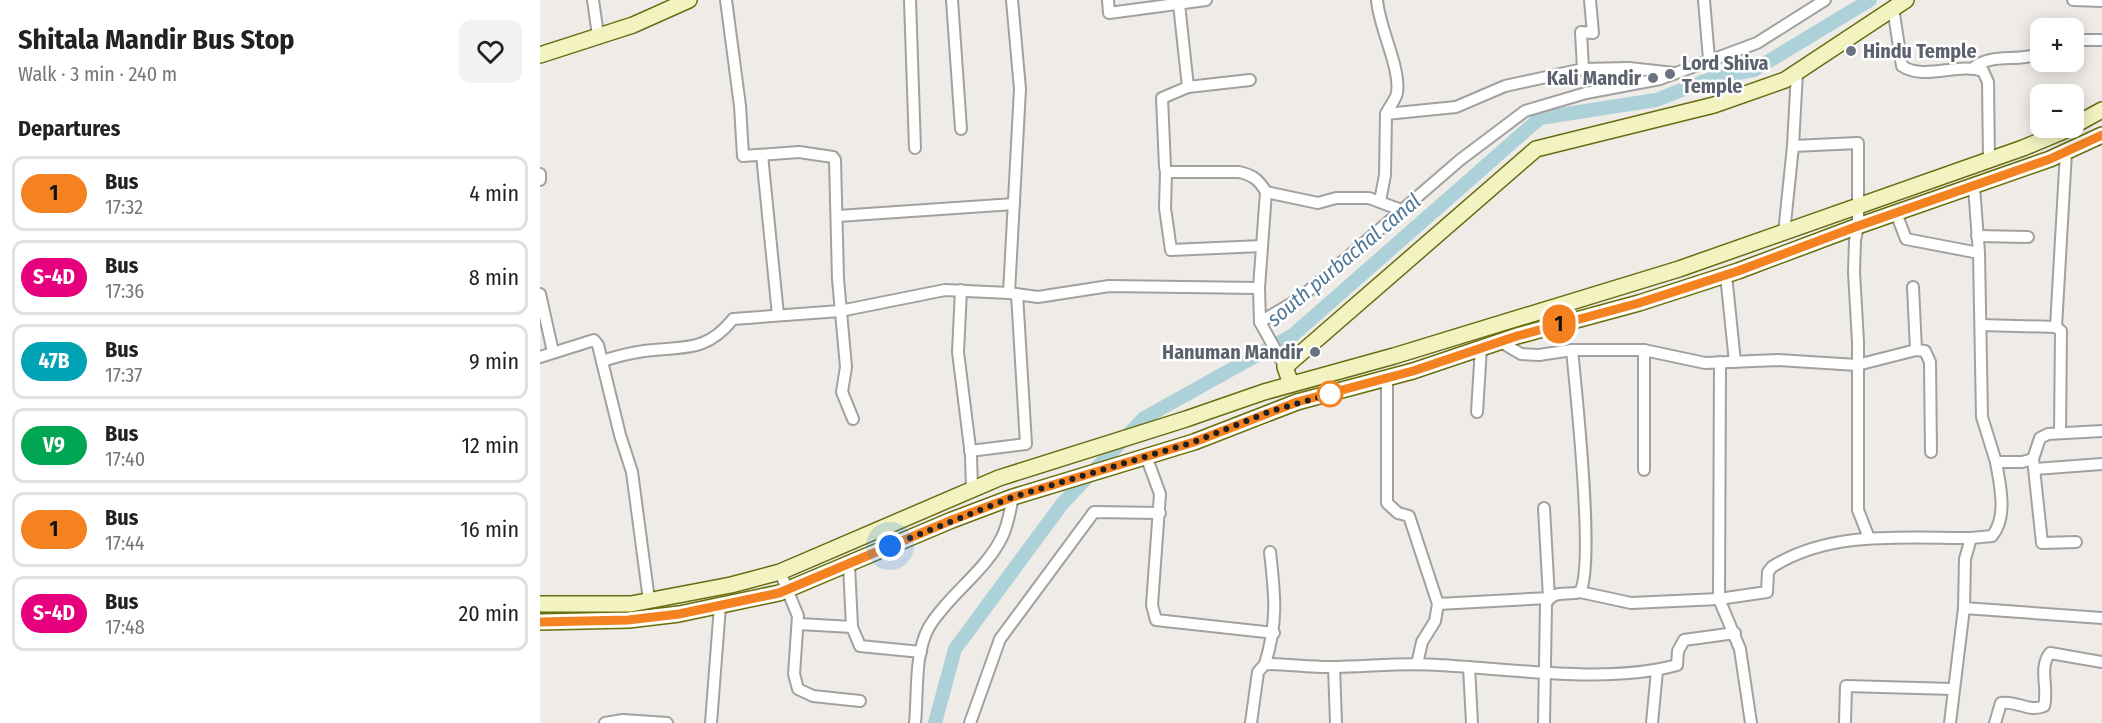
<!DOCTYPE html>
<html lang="en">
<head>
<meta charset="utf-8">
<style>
  body { margin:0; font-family:"Fira Sans Condensed",sans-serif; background:#f2f2f2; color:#222; height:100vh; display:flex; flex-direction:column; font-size:22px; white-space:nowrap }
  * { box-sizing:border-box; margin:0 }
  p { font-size:20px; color:#767676 }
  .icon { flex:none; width:33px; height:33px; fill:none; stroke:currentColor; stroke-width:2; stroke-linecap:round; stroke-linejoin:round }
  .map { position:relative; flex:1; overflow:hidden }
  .sheet { display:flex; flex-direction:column; background:#fff; width:540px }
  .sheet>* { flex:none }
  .badge { padding:0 12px; border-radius:20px; font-size:21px; line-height:39px }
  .tools { position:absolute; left:1490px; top:18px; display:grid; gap:12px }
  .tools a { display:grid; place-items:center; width:54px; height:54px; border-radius:12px; background:#fff; box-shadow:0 3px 15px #0003; font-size:30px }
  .you { position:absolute; width:30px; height:30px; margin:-15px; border:4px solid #fff; border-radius:50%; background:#1a73e8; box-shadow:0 0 0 9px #1a73e833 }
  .map>.badge { position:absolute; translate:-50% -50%; box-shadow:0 0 0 3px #fff }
  h2 { padding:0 18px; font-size:22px; line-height:54px }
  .round { display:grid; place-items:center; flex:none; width:63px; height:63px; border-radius:12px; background:#f2f2f2 }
  .summary { display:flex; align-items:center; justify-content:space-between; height:102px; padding:0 18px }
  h1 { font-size:28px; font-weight:700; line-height:45px }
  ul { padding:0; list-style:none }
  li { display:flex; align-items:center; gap:18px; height:75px; margin:0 12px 9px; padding:0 6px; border:3px solid #e0e0e0; border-radius:12px }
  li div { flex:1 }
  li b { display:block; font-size:22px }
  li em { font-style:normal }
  li .badge { min-width:66px; font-weight:700; text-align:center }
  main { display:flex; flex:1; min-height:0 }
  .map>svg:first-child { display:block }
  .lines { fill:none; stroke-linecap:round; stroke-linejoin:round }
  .canal { stroke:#acd1d8; stroke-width:14 }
  .street-casing { stroke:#a1a1a1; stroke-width:14 }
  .secondary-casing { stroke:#686d10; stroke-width:18 }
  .street { stroke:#fff; stroke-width:10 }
  .secondary { stroke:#f3f3c1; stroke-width:15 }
  .line-casing { stroke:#fff; stroke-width:14 }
  .line { stroke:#f58220; stroke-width:9 }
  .walk { stroke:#202020; stroke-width:6; stroke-dasharray:0 10.8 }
  .worship-dot { fill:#6b7280; stroke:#fff; stroke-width:2 }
  .stop-dot { fill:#fff; stroke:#f58220; stroke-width:3 }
  .labels { text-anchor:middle; stroke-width:5; stroke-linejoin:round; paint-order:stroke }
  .worship-label { font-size:20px; font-weight:bold; fill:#5b616d; stroke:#fff; text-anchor:start }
  .water-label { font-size:21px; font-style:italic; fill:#4e7797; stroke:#fff }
</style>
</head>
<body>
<main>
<section class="sheet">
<div class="summary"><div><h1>Shitala Mandir Bus Stop</h1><p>Walk · 3 min · 240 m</p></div><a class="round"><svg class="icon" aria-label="heart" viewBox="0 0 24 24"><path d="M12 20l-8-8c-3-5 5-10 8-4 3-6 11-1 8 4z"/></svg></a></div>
<h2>Departures</h2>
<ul>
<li><span class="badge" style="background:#f58220;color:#111">1</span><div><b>Bus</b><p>17:32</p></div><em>4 min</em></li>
<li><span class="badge" style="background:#e6007e;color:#fff">S-4D</span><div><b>Bus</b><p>17:36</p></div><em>8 min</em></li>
<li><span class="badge" style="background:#00a3b4;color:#fff">47B</span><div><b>Bus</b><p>17:37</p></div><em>9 min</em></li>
<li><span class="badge" style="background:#00a651;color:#fff">V9</span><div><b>Bus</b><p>17:40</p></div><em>12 min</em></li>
<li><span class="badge" style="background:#f58220;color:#111">1</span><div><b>Bus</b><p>17:44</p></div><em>16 min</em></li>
<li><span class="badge" style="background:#e6007e;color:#fff">S-4D</span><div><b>Bus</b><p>17:48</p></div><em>20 min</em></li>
</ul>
</section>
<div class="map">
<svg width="1562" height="723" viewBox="0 0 1562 723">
  <rect width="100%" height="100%" fill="#efece7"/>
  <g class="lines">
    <polyline class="canal" points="395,723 415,649 522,504 604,418 753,335 1000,118 1116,100 1170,79 1214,70 1330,0"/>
    <defs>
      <g id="street">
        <polyline points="53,0 58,35"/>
        <polyline points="186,0 200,106 203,156 259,152 293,157 295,160 298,279 306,367 302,392 313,419"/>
        <polyline points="370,0 375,148"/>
        <polyline points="412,0 421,129"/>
        <polyline points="472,0 480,89 469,293 498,297 569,286 719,288"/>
        <polyline points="568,0 569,13 666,0"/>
        <path d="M837,0C839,28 861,68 857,93C856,99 849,107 846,114"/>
        <polyline points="1164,0 1169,59"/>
        <polyline points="1533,0 1562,1"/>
        <path d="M639,4L648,87L622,98L625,167L626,172H699C713,175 719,180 726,192L719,288L720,322"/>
        <path d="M1353,8L1362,66C1385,81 1418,62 1443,71L1448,82L1449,160"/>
        <polyline points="1533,40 1562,40"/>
        <path d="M1433,68C1452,52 1479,63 1500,53"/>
        <polyline points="1043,69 1089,68 1134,73"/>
        <polyline points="1257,72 1253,146 1318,143 1318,226 1315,240 1314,272 1318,342 1318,510 1329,538"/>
        <polyline points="648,87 710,80"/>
        <polyline points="222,155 238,315"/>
        <polyline points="626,172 625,208 631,250 722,246"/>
        <polyline points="0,174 0,180"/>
        <polyline points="1434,187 1439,253 1442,417 1456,462 1482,462 1493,459 1500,438 1508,434 1562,431"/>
        <polyline points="726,192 778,203 796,198 829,198 864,211"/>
        <polyline points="840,201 845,175 846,114 916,107 965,86 1043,69 1041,32 1053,33 1050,0"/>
        <polyline points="1356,213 1366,239 1439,253"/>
        <polyline points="298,216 474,204"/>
        <polyline points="1244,233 1253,146"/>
        <polyline points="1437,236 1488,237"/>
        <polyline points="1186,275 1195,362"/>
        <polyline points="1373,287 1376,350"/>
        <polyline points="421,290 418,352 431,456 432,489"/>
        <polyline points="0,294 13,352"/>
        <polyline points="1441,325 1516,327 1521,331 1520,433"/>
        <polyline points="1516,327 1526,152"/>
        <polyline points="959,341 981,354 999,355 1032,350 1104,350 1165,363 1238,360 1317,365 1376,350 1385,351 1390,362 1391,452"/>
        <polyline points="1104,350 1104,470"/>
        <polyline points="0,357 54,340 58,345 80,435 92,472 109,600"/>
        <path d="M62,361C75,357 89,353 104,351C143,346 166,353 193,319L300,311L405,290L469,293"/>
        <path d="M1180,362L1179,599L1227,592L1228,572L1232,567C1290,530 1364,538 1431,538"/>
        <polyline points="745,367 720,322 759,299 920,160 985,111 1046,93 1120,79 1217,43 1285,0"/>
        <polyline points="847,379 847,503 858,513 869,516 898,604 895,621 882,642 877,664"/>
        <polyline points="937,412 941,347"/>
        <polyline points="430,451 486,444 477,294"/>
        <polyline points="606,456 620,494 612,605 616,620 734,633"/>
        <polyline points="1493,459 1502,543 1536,542"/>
        <polyline points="1495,469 1562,464"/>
        <polyline points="309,565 312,627 320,646 381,652"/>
        <polyline points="240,572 258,616 254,674 258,689 273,696 320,701"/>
        <polyline points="1040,592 1091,603 1179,599 1200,649 1211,723"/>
        <polyline points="898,604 1009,598 1004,508"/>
        <polyline points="1424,608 1562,618"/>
        <polyline points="259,624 312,627"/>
        <path d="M725,664C738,621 735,596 730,552"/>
        <polyline points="794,667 796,723"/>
        <polyline points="929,667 932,723"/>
        <polyline points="65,723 83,720 127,723"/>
        <polyline points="171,723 180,606"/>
        <path d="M375,723C378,693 374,654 389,627C409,594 445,572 462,537C468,526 470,510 473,497"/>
        <polyline points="430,723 460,639 554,512 620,513"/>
        <path d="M711,723L718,672L725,664C746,664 768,667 789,667C826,667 863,662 899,665C971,669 1070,684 1137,665L1138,651L1144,640L1195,633"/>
        <path d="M1004,723L1006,604C1013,589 1026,596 1040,592C1055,566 1036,390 1032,350"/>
        <polyline points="1112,723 1117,671"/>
        <polyline points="1305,723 1306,686 1413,689"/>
        <path d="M1410,723L1424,608L1425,559L1431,538L1452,536C1468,517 1460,485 1456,462"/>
        <path d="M1455,723L1461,703C1476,700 1490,713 1504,706C1509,689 1498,668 1510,653L1562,662"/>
      </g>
      <g id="secondary">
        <polyline points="0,55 93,25 149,0"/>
        <polyline points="1533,126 1562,110"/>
        <polyline points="751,384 745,367 996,149 1174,105 1245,80 1366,0"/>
        <polyline points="0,604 91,604 191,585 240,572 459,478 646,419 724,392 854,356 1139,269 1483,148 1531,128"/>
        <polyline points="0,622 89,620 139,614 239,593 412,520 473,497 654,442 757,402 873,371 977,336 1099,303 1198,271 1318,226 1510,159 1562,135"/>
      </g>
    </defs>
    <use href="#street" class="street-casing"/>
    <use href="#secondary" class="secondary-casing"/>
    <use href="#street" class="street"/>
    <use href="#secondary" class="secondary"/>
  </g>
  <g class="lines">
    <defs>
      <polyline id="line" points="0,622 88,620 139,614 239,593 412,520 473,497 654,442 757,402 873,371 977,336 1099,303 1198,271 1318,226 1510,159 1562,135"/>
    </defs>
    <use href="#line" class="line-casing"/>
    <use href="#line" class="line"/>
    <polyline class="walk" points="350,546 473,497 654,442 731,411 790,394"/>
  </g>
  <g class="worship-dot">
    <circle cx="1311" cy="51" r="6"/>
    <circle cx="1130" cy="74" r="6"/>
    <circle cx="1113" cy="78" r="6"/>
    <circle cx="775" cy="352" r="6"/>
  </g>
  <circle class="stop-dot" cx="790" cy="394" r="12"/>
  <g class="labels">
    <g class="worship-label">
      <text x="1323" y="58">Hindu Temple</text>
      <text x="1142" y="70">Lord Shiva<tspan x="1142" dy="23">Temple</tspan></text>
      <text x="1101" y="85" text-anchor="end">Kali Mandir</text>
      <text x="763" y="359" text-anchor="end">Hanuman Mandir</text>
    </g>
    <g class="water-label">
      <text transform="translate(804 260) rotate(-40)" y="7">south purbachal canal</text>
    </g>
  </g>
</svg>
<div class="tools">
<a>+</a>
<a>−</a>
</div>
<div class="you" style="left:350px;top:546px"></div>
<b class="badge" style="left:1019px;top:324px;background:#f58220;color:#111">1</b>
</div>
</main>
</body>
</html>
